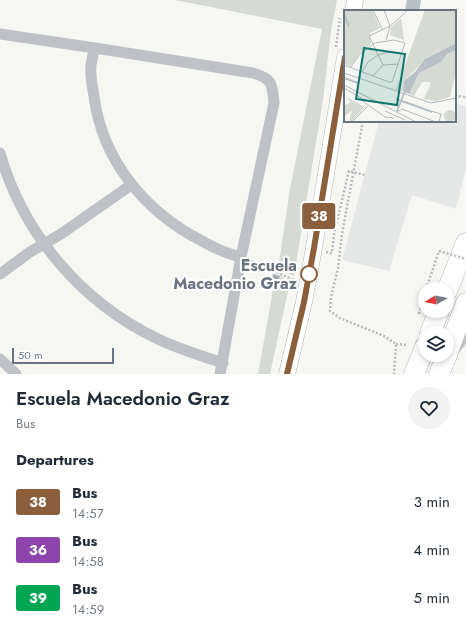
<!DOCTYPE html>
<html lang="en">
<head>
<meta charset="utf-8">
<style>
  body { margin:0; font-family:Jost,sans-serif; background:#f2f2f3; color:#1f2937; height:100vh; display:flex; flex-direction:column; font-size:15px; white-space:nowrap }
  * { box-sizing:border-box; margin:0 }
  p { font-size:13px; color:#747a83 }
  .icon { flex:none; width:22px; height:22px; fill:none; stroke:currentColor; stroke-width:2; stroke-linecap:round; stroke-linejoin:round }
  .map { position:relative; height:374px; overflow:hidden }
  .drawer { display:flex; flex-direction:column; background:#fff; flex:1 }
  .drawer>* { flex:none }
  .badge { padding:0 8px; border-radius:3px; font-size:14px; line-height:26px }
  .needle { width:26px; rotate:261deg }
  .fabs { position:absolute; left:418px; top:282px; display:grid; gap:8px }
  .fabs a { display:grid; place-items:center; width:36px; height:36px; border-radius:50%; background:#fff; box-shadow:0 2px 6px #0003; font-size:20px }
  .scale { position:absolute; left:12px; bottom:10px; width:102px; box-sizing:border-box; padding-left:4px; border:2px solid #697481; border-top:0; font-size:11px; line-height:14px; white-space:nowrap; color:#697481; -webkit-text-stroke:3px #fff; paint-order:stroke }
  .map>.badge { position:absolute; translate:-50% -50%; box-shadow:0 0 0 2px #fff }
  h2 { padding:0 16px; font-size:15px; line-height:36px }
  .round { display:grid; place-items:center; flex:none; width:42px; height:42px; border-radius:21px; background:#f2f2f3 }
  .summary { display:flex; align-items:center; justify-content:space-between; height:68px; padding:0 16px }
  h1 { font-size:19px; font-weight:600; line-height:30px }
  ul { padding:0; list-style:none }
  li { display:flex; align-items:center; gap:12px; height:48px; padding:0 16px }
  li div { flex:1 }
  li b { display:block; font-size:15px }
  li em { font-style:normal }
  li .badge { min-width:44px; font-weight:700; text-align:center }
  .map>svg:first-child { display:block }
  .built { fill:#e6e8e7 }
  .green { fill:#d5dad3 }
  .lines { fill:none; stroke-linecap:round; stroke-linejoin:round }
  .canal { stroke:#b7c0c5; stroke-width:14 }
  .building { fill:#a4abb1 }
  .secondary-casing { stroke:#b1b5b9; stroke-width:17 }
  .highway-casing { stroke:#b2b4b8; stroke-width:21 }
  .path { stroke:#b8babd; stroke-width:2.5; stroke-dasharray:2 2; stroke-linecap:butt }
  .street { stroke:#bec1c5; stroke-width:11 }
  .secondary { stroke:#fff; stroke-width:16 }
  .highway { stroke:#fff; stroke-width:20 }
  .path-bridge { stroke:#b8babd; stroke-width:2.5; stroke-dasharray:2 2; stroke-linecap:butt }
  .line-casing { stroke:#fff; stroke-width:9 }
  .line { stroke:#8b5e3c; stroke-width:6 }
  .stop-dot { fill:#fff; stroke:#8b5e3c; stroke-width:2 }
  .labels { text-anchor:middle; stroke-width:4; stroke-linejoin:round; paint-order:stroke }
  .stop-label { font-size:16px; font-weight:bold; fill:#697481; stroke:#fff; text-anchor:end }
  .inset-river { fill:none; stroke:#b7c0c5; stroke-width:2 }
  .inset-road { fill:none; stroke:#b6babe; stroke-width:1 }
  .view { fill:#0f766e; fill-opacity:0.15; stroke:#0f766e; stroke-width:2 }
  .inset-edge { fill:none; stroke:#697481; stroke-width:2 }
</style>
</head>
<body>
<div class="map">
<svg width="466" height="374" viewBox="0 0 466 374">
  <rect width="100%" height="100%" fill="#f6f6f3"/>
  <polygon class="built" points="455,103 466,106 466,169 456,209 412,195 389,271 342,260 379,121 455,121"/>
  <g class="green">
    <polygon points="175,0 337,0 331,31 323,100 294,276 278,269 290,189 322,29"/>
    <polygon points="280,276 290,282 270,374 258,374 273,290 274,284 277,285"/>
  </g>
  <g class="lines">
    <polyline class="canal" points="412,11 414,0"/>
  </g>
  <polygon class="building" points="273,274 280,276 277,285 271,284"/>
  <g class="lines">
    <defs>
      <g id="secondary">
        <polyline points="353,11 355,0"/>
        <polyline points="287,374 304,302 314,248 345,57"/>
      </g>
      <g id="highway">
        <polyline points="447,291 466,243"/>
        <polyline points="430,333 439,311"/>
        <polyline points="447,354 466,303"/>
        <polyline points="414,374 425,347"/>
        <polyline points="439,374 447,355"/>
      </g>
    </defs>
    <use href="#secondary" class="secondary-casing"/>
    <use href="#highway" class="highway-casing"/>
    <g class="path">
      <polyline points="336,47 340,18"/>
      <polyline points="455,96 466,97"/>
      <polyline points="363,121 342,234 338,268 331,297 330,311 340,318 384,336 396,344 394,374"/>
      <polyline points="326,252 332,253 334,234 349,171 365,175"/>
      <polyline points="251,261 294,280"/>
      <polyline points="426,289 439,251"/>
      <polyline points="419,314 425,291"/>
      <polyline points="396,344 408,345"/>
    </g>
    <g class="street">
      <path d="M0,34L95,48L253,73C273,79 272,84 274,103L241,257L220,374"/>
      <path d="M95,48C93,53 92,60 91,65C90,75 92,86 94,96C102,160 145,212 202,241C214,248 228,254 241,257"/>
      <path d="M0,153C23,234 82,303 158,339C179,349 201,356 223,363"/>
      <polyline points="0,274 30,252 61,234 131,185"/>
      <polyline points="454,350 466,335"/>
      <polyline points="0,359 16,374"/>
    </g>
    <use href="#secondary" class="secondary"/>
    <use href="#highway" class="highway"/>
    <polyline class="path-bridge" points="439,251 466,259"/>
  </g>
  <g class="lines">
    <defs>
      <polyline id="line" points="287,374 304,302 314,248 345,57"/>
    </defs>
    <use href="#line" class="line-casing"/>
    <use href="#line" class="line"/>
  </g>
  <circle class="stop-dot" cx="309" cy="274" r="8"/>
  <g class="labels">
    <g class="stop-label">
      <text x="297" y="271">Escuela<tspan x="297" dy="18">Macedonio Graz</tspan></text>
    </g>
  </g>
  <g transform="translate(344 10)">
    <rect width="112" height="112" fill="#f6f6f3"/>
    <path d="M0,0H28L36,18L26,23L27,34L16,43L7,56L0,54ZM81,0H112V33L84,47L60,71L59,82L26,71L52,79ZM57,8L60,30L46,25L47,17ZM112,40V62L106,87L91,91L80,89L87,73L85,72H78L70,86L65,84L75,63L97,52L103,44ZM0,86L21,97L7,112H5L8,100L1,106L0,96L7,92ZM100 106a6 6 0 1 1 12 0a6 6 0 1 1-12 0Z" fill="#d5dad3"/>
    <path d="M112,33V40L103,44L97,52L75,63L65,84L59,81L60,71L71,62L81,49Z" fill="#b7c0c5"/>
    <path class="inset-river" d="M0,3L5,17M0,68L14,73M52,89L72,96M72,96L88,102M53,101L61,81"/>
    <path class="inset-road" d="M29,0L38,19M40,0L46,16L42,30M0,55L45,72H48L61,33L50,30L31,33L16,44L6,58M39,55L25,26L46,16L64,0M18,62L24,52L34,45L45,42L58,43M0,63L87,93L112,88M29,66L39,55L54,54M0,75L72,112M0,78L22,91M16,89L41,107L50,108M41,101L61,110M87,101L97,104L95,112M53,102L58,99L92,112M8,112L24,96"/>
    <path class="view" d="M20,38L61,44L53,95L12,89Z"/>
    <rect width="112" height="112" class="inset-edge"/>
  </g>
</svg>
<div class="fabs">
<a><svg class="needle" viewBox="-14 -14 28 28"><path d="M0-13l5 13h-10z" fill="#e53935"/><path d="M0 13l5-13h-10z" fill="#747a83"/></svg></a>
<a><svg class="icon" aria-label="layers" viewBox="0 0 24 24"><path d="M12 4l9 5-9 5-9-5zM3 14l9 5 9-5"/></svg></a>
</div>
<div class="scale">50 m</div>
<b class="badge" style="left:319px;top:216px;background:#8b5e3c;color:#fff">38</b>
</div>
<section class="drawer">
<div class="summary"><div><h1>Escuela Macedonio Graz</h1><p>Bus</p></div><a class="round"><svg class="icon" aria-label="heart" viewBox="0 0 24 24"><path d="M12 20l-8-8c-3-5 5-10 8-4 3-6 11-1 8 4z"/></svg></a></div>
<h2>Departures</h2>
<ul>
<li><span class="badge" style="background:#8b5e3c;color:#fff">38</span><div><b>Bus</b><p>14:57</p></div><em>3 min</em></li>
<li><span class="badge" style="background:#8e44ad;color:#fff">36</span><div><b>Bus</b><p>14:58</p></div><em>4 min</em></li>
<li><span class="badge" style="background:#00a651;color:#fff">39</span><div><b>Bus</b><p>14:59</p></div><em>5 min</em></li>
</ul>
</section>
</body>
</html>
